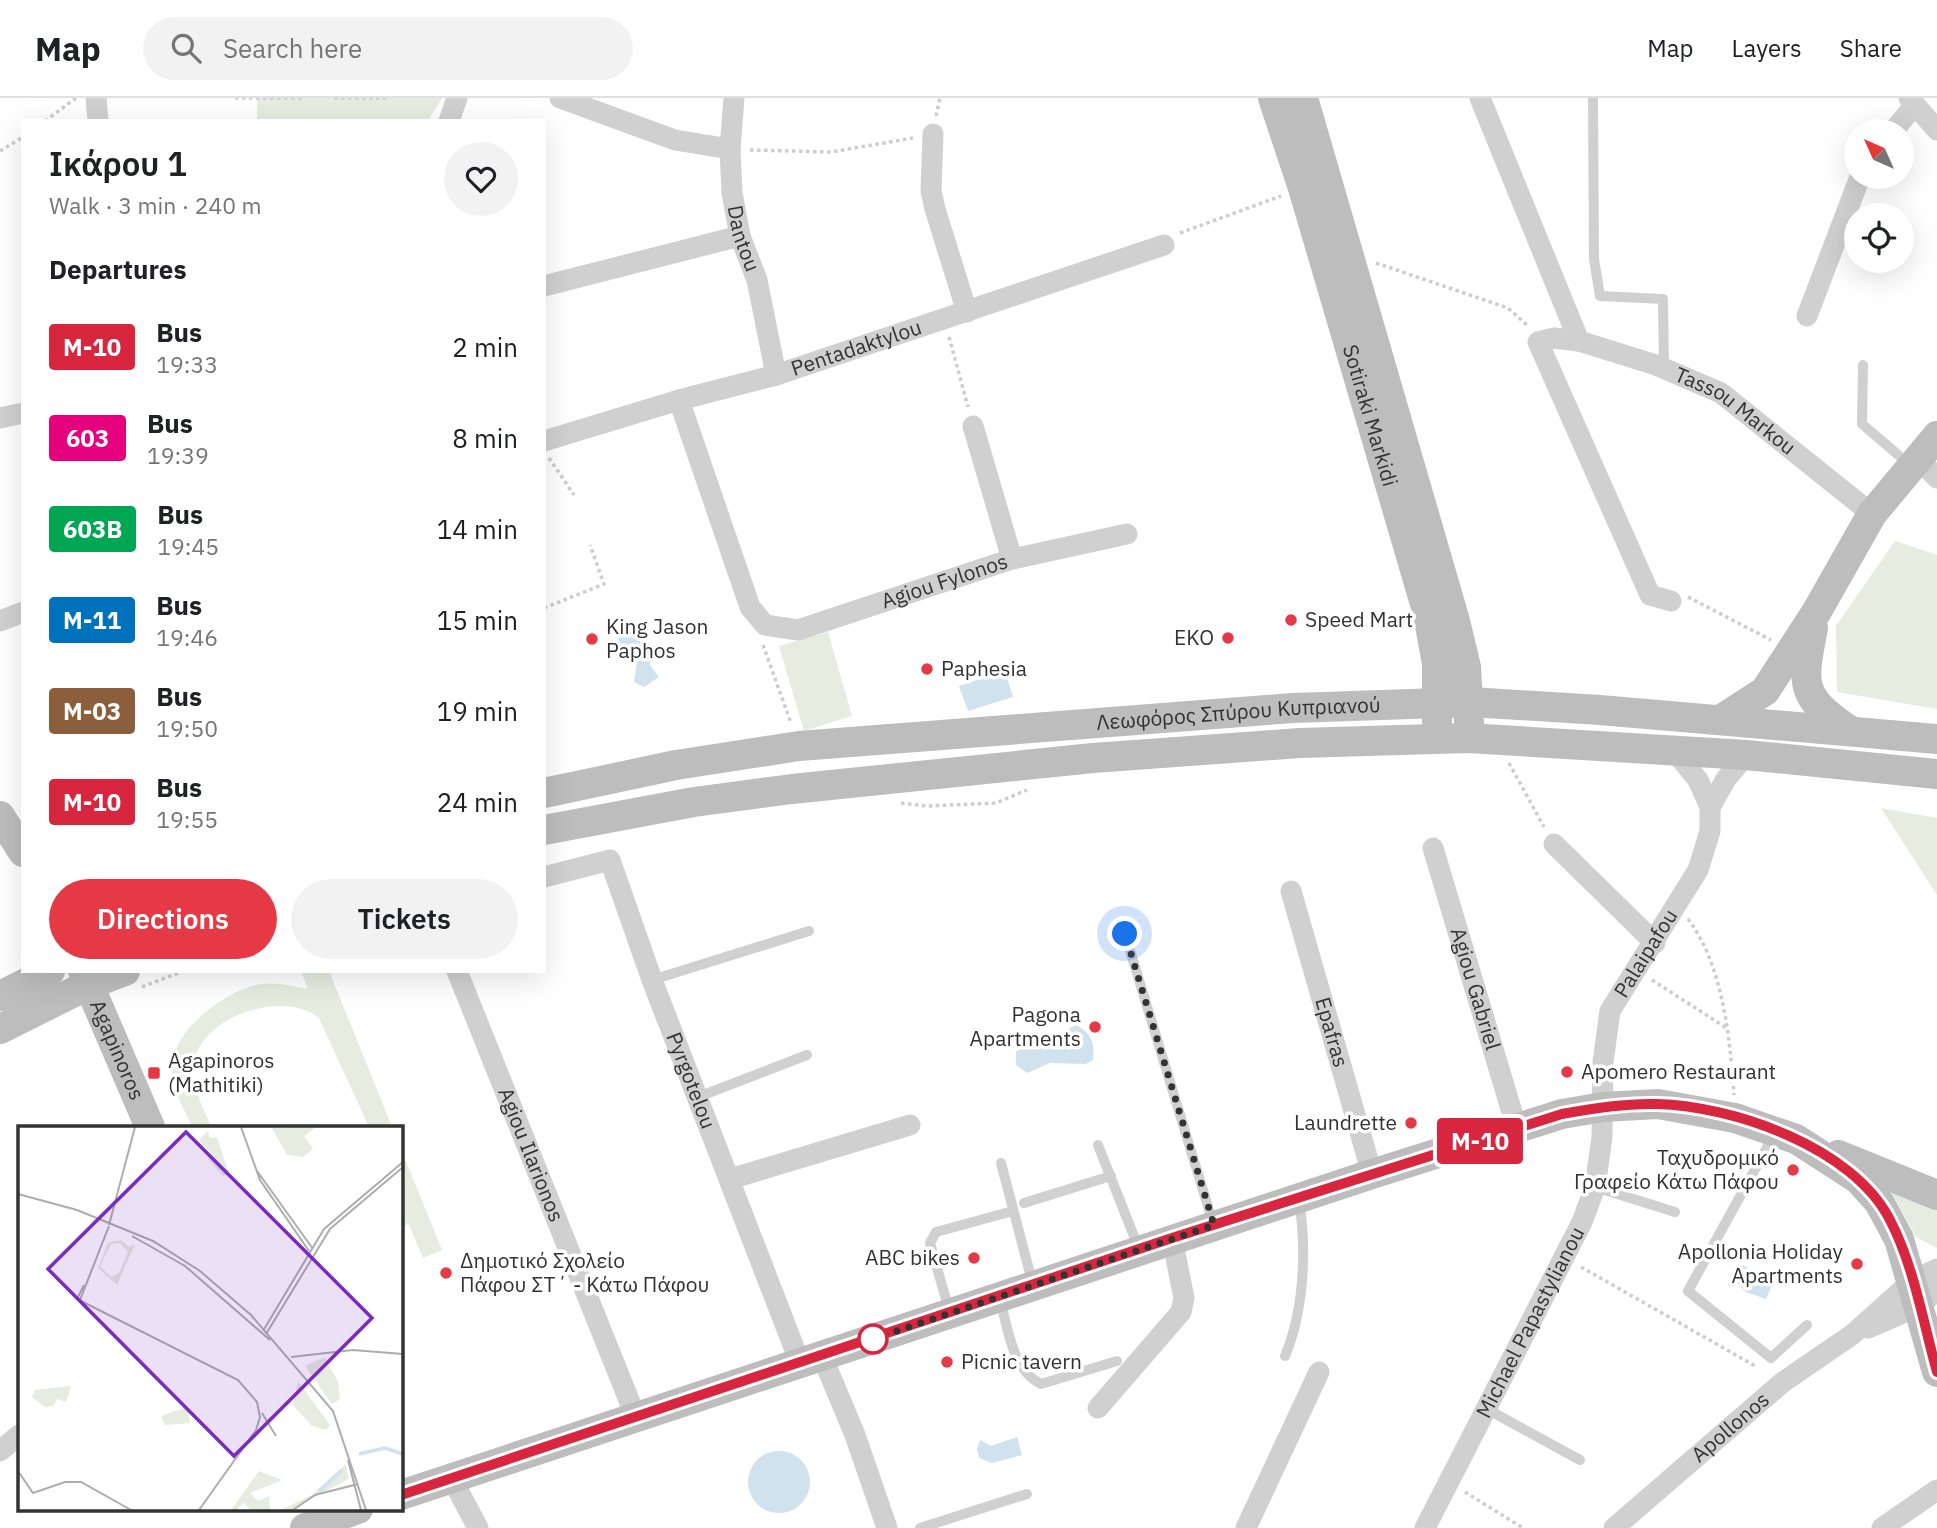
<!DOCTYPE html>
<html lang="en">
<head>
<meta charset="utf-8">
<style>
  body { margin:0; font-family:"IBM Plex Sans",sans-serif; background:#f2f2f2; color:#202124; height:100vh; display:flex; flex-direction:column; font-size:26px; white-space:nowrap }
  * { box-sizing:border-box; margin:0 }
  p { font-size:23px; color:#757577 }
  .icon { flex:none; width:38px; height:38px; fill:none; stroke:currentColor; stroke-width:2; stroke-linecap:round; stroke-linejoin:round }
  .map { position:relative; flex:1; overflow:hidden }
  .drawer { position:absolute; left:21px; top:21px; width:525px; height:854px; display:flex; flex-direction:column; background:#fff; border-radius:0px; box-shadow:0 7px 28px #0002 }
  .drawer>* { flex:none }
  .badge { padding:0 14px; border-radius:5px; font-size:24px; line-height:46px }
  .needle { width:46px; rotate:315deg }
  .buttons { position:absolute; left:1844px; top:21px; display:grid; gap:14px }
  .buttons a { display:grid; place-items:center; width:70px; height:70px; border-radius:50%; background:#fff; box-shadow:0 7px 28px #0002; font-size:35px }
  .you { position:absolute; width:35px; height:35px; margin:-18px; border:5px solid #fff; border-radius:50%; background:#1a73e8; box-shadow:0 0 0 10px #1a73e833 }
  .map>.badge { position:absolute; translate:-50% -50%; box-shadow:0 0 0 4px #fff }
  h2 { padding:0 28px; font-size:26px; line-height:63px }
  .round { display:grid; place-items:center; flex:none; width:74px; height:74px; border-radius:37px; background:#f2f2f2 }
  .headline { display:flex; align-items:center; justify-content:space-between; height:119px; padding:0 28px }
  h1 { font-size:33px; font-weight:600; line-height:52px }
  .cta { display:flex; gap:14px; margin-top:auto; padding:14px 28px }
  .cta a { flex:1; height:80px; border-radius:42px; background:#e63946; color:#fff; font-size:28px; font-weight:600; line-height:80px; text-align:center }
  .cta a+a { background:#f2f2f2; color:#202124 }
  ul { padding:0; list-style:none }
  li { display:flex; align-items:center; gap:21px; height:91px; padding:0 28px }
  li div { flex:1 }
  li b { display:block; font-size:26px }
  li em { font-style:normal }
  li .badge { min-width:77px; font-weight:700; text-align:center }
  header { display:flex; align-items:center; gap:42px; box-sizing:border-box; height:98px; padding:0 35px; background:#fff; border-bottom:2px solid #e0e0e0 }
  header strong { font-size:33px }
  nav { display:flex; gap:38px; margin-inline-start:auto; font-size:24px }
  .search { width:490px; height:63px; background:#f2f2f2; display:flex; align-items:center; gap:18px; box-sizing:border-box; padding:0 24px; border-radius:38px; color:#757577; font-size:26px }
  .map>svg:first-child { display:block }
  .green { fill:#e6ecdf }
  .water { fill:#cfe2ee }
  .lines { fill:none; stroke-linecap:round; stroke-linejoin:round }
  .path { stroke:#cdcdcd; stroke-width:3.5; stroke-dasharray:3.5 3.5; stroke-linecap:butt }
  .lane { stroke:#d0d0d0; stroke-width:10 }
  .street { stroke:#d0d0d0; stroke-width:21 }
  .secondary { stroke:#bdbdbd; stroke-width:30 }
  .line-casing { stroke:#fff; stroke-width:16 }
  .line { stroke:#d7263d; stroke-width:10 }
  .walk { stroke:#333; stroke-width:7; stroke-dasharray:0 12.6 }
  .poi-dot { fill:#e63946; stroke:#fff; stroke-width:2.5 }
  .stop-dot { fill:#fff; stroke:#d7263d; stroke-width:3.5 }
  .labels { text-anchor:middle; stroke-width:7; stroke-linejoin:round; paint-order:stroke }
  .street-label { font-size:21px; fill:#333; stroke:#fff }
  .poi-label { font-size:21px; fill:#333; stroke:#fff; text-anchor:start }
  .inset-river { fill:none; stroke:#cfe2ee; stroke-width:3.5 }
  .inset-road { fill:none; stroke:#adadad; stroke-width:2 }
  .view { fill:#7b2cbf; fill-opacity:0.15; stroke:#7b2cbf; stroke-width:3.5 }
  .inset-edge { fill:none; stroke:#333; stroke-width:3.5 }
</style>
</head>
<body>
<header>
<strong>Map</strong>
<div class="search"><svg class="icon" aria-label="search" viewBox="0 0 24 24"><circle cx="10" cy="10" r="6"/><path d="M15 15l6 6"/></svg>Search here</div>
<nav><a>Map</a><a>Layers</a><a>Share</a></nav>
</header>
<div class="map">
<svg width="1937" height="1430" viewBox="0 0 1937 1430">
  <rect width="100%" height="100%" fill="#fff"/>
  <g class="green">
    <polygon points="257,0 442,0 428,23 257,23"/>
    <polygon points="1895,443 1937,457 1937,611 1837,594 1836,528"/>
    <polygon points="828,534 852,618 804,633 779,548"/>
    <polygon points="1881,710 1937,720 1937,797"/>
    <path d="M301,873H329L392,1029H369L319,920C281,890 194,920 193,972C192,991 205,1012 211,1029H192C186,1014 174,995 172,979C166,936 223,893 260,886C276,884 293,888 308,891Z"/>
    <polygon points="401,1051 442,1152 423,1160 408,1124 401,1136"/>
    <polygon points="1896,1091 1937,1109 1937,1150 1916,1139 1892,1096"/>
  </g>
  <g class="water">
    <polygon points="617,535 640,537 650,546 650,567 659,579 644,589 634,584 637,564 619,546"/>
    <polygon points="1005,573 1013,599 968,613 959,588"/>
    <path d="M1076,927C1092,936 1095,944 1093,962L1086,966L1050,965L1027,975L1016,967V954L1025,946L1048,941Z"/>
    <polygon points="1742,1167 1758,1174 1772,1187 1766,1201 1746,1194 1733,1181"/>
    <polygon points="1017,1339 1022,1357 992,1365 979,1360 977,1351 980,1342 991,1348"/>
    <circle cx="779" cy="1384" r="31"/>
  </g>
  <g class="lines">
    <g class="path">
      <polyline points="235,0 304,0"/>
      <polyline points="334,0 388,0"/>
      <polyline points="936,18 940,0"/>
      <polyline points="45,23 76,0"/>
      <polyline points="750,52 831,54 913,40"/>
      <polyline points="0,53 23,39"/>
      <polyline points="1180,135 1281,98"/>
      <polyline points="1376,165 1508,210 1528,228"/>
      <polyline points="949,239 968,309"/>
      <polyline points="549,360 574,397"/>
      <polyline points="1688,499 1771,542"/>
      <polyline points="544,510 604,486 590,447"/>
      <polyline points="763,547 791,625"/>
      <polyline points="1509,665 1544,729"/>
      <polyline points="901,705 927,708 996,705 1027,692"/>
      <path d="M1688,821C1723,867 1730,940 1734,997"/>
      <polyline points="1652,882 1728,931"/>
      <polyline points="142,889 183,873"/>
      <polyline points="1581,1169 1757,1269"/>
      <polyline points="1465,1394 1523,1430"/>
    </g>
    <g class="lane">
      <polyline points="1593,0 1594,161 1600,198 1663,201 1664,271"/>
      <polyline points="1863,267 1862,326 1910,367"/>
      <polyline points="1125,836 1213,1125"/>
      <polyline points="652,882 809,833"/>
      <polyline points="698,999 807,957"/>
      <polyline points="1775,1035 1688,1193 1771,1260 1807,1227"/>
      <polyline points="1098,1047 1139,1151"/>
      <polyline points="1001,1065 1033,1187"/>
      <polyline points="1595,1089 1675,1114"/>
      <polyline points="1024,1105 1111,1078"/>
      <path d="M1000,1202C1008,1230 1012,1272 1041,1286L1117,1263"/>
      <polyline points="949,1212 930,1145 936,1134 1013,1113"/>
      <path d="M1285,1258C1304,1213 1307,1151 1299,1103"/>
      <polyline points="1485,1310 1580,1362"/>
      <polyline points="920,1430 1027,1396"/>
    </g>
    <g class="street">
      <polyline points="96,0 98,23"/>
      <polyline points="560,0 675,42 730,51"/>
      <path id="s1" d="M734,0L730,51L732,95L740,138L757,182L776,277"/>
      <polyline points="1480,0 1579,243"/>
      <polyline points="1909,0 1937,32"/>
      <polyline points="449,23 457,0"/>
      <polyline points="1893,33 1915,7"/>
      <polyline points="933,36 931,93 935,111 967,214"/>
      <polyline points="544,188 740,138"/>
      <polyline points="1807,218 1860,79"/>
      <path id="s2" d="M679,302L750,509L765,527L798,532L1012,461L1127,436"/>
      <polyline points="0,320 23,315"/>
      <polyline points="973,328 1012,461"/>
      <path id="s3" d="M544,343L679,302L776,277L1164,147"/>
      <polyline points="1919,361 1937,380"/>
      <path id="s4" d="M1671,503L1650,497L1538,244L1554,240L1579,243L1656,267L1721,295L1872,416"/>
      <polyline points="0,523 23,514"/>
      <polyline points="1710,709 1726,681 1746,657"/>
      <polyline points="1554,746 1655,845"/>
      <path id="s5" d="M1433,750L1517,1031"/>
      <path id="s6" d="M544,779L610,762L652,882L800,1265"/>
      <path id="s7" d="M1291,793L1372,1076"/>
      <path id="s8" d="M457,873L635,1317"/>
      <polyline points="730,1081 910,1027"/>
      <polyline points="1868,1230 1919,1208 1937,1192"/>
      <polyline points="822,1258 855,1337 887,1430"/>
      <polyline points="1098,1310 1181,1214 1184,1200 1172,1140"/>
      <polyline points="0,1353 19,1337"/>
      <polyline points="452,1381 478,1430"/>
      <polyline points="1246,1430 1319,1274"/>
      <path id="s9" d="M1425,1430L1582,1124L1595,1089L1602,1039L1603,964L1610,913L1698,772L1710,733V709L1698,682L1673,651"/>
      <path id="s10" d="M1614,1430L1783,1284L1853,1236L1912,1183L1937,1171"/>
      <polyline points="1882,1430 1937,1392"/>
    </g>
    <g class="secondary">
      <path id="s11" d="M1273,0L1303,90L1428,516L1437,566V623"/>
      <polyline points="1303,0 1455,523 1466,569 1469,624"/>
      <path d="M1813,530C1802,587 1799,598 1849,632"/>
      <polyline points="1720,622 1765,593 1817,513 1872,416 1937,338"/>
      <path id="s12" d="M544,695L676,667L799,648L1293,610L1470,604L1600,612L1937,641"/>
      <polyline points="0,718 23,754"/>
      <polyline points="544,732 694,704 792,691 1093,660 1300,645 1468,640 1746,657 1937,676"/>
      <path id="s13" d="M83,873L150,1029"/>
      <polyline points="0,898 50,873"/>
      <polyline points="0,931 88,887 125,873"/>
      <polyline points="1838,1057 1937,1097"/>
      <polyline points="401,1397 1372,1076 1562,1016 1603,1009 1658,1006 1735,1020 1796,1041 1858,1081 1879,1104 1899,1141 1937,1274"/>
      <polyline points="305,1430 358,1411"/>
    </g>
  </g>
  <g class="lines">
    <defs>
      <path id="line" d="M401,1397L1172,1140L1562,1016C1593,1010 1625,1005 1657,1006C1733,1008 1853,1049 1890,1122C1914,1168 1923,1224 1937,1274"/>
    </defs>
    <use href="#line" class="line-casing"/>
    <use href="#line" class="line"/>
    <polyline class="walk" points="873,1241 1214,1127 1125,836"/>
  </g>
  <g class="poi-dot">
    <circle cx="1291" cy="522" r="7"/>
    <circle cx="1228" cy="540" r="7"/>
    <circle cx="592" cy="541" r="7"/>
    <circle cx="927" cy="571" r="7"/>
    <circle cx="1095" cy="929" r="7"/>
    <circle cx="1567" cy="974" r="7"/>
    <rect x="147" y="968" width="14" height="14" rx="3.5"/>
    <circle cx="1411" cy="1025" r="7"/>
    <circle cx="1793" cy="1072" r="7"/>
    <circle cx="974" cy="1160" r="7"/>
    <circle cx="1857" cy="1166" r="7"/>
    <circle cx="446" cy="1175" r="7"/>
    <circle cx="947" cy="1264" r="7"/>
  </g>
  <circle class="stop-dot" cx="873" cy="1241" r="14"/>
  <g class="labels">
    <g class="street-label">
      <text dy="7" stroke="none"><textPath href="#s1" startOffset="142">Dantou</textPath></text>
      <text dy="7" stroke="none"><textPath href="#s3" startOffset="326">Pentadaktylou</textPath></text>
      <text dy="7" stroke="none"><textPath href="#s4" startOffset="513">Tassou Markou</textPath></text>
      <text dy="7" stroke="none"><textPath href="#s11" startOffset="332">Sotiraki Markidi</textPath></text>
      <text dy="7" stroke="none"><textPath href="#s2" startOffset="430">Agiou Fylonos</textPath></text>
      <text dy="7" stroke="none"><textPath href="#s12" startOffset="700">Λεωφόρος Σπύρου Κυπριανού</textPath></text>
      <text dy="7" stroke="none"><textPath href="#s9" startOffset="626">Palaipafou</textPath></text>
      <text dy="7" stroke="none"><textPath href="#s5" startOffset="147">Agiou Gabriel</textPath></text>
      <text dy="7" stroke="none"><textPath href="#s7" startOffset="147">Epafras</textPath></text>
      <text dy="7" stroke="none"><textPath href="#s13" startOffset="86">Agapinoros</textPath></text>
      <text dy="7" stroke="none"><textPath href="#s6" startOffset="303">Pyrgotelou</textPath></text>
      <text dy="7" stroke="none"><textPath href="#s8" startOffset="198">Agiou Ilarionos</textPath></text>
      <text dy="7" stroke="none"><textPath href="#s9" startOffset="231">Michael Papastylianou</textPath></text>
      <text dy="7" stroke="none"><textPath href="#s10" startOffset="154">Apollonos</textPath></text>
    </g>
    <g class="poi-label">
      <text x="1305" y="529">Speed Mart</text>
      <text x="606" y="536">King Jason<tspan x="606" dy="24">Paphos</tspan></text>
      <text x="1214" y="547" text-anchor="end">EKO</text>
      <text x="941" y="578">Paphesia</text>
      <text x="1081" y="924" text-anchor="end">Pagona<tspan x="1081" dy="24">Apartments</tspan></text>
      <text x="168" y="970">Agapinoros<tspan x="168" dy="24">(Mathitiki)</tspan></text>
      <text x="1581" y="981">Apomero Restaurant</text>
      <text x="1397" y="1032" text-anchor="end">Laundrette</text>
      <text x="1779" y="1067" text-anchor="end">Ταχυδρομικό<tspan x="1779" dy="24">Γραφείο Κάτω Πάφου</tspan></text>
      <text x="1843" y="1161" text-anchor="end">Apollonia Holiday<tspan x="1843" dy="24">Apartments</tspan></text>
      <text x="960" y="1167" text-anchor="end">ABC bikes</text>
      <text x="460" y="1170">Δημοτικό Σχολείο<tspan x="460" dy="24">Πάφου ΣΤ΄ - Κάτω Πάφου</tspan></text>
      <text x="961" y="1271">Picnic tavern</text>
    </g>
  </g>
  <g transform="translate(18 1028)">
    <rect width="385" height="385" fill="#fff"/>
    <path d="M298,1L286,10L295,23L285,31L269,29L254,2ZM190,5L192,12L199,11L211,48L205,50L190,33L194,28L181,14ZM103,114L111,121L117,118L99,159L80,142L90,117ZM102,117L110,126L101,147L93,151L82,140L93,118ZM307,231L320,256L322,273L314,278L287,240ZM280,255L312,299L308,304L293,299L275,279ZM53,260L48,276L39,273L35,280L27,281L14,271L17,264ZM169,281L172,297L147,299L143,290ZM328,338L330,353L273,384H263L294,369ZM241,345L264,354L232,367L240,375L251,370L252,384H233L225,377L219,384H213Z" fill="#e6ecdf" fill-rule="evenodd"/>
    <path class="inset-river" d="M341,328L367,322L385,328M301,365L324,344"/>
    <path class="inset-road" d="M223,1L242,54L291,125M239,45L295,123M0,68L59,84L135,115L182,145L233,189L315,285L348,384M91,99L117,1M114,110L167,140L252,214M66,159L59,173L220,254L239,276L242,291L238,304L181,384M62,174L91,100M245,205L306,103L385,36M248,208L312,103L385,41M273,231L335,224L385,228M244,287L258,310M330,334L343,384M0,345L15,367L47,356H63L113,384M275,384L297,369L340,358"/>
    <path class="view" d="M168,6L354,192L216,330L30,143Z"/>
    <rect width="385" height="385" class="inset-edge"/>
  </g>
</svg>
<div class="buttons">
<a><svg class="needle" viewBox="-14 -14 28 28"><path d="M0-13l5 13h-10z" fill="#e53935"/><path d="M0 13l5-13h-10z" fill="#757577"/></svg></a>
<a><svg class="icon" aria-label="locate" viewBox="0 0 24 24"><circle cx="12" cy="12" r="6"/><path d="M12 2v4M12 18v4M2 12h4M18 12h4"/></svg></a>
</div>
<div class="you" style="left:1125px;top:836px"></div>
<b class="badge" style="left:1480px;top:1043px;background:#d7263d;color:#fff">M-10</b>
<section class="drawer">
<div class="headline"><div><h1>Ικάρου 1</h1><p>Walk · 3 min · 240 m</p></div><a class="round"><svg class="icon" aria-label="heart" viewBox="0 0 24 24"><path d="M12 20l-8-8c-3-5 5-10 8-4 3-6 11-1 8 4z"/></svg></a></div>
<h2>Departures</h2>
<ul>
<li><span class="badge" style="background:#d7263d;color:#fff">M-10</span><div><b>Bus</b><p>19:33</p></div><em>2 min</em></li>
<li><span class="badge" style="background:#e6007e;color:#fff">603</span><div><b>Bus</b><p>19:39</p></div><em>8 min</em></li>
<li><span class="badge" style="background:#00a651;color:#fff">603B</span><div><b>Bus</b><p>19:45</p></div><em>14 min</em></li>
<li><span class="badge" style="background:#0072bc;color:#fff">M-11</span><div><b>Bus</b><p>19:46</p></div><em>15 min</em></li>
<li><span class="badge" style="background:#8b5e3c;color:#fff">M-03</span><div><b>Bus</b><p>19:50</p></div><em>19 min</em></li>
<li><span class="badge" style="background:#d7263d;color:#fff">M-10</span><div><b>Bus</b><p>19:55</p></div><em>24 min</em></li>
</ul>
<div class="cta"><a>Directions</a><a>Tickets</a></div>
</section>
</div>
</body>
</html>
